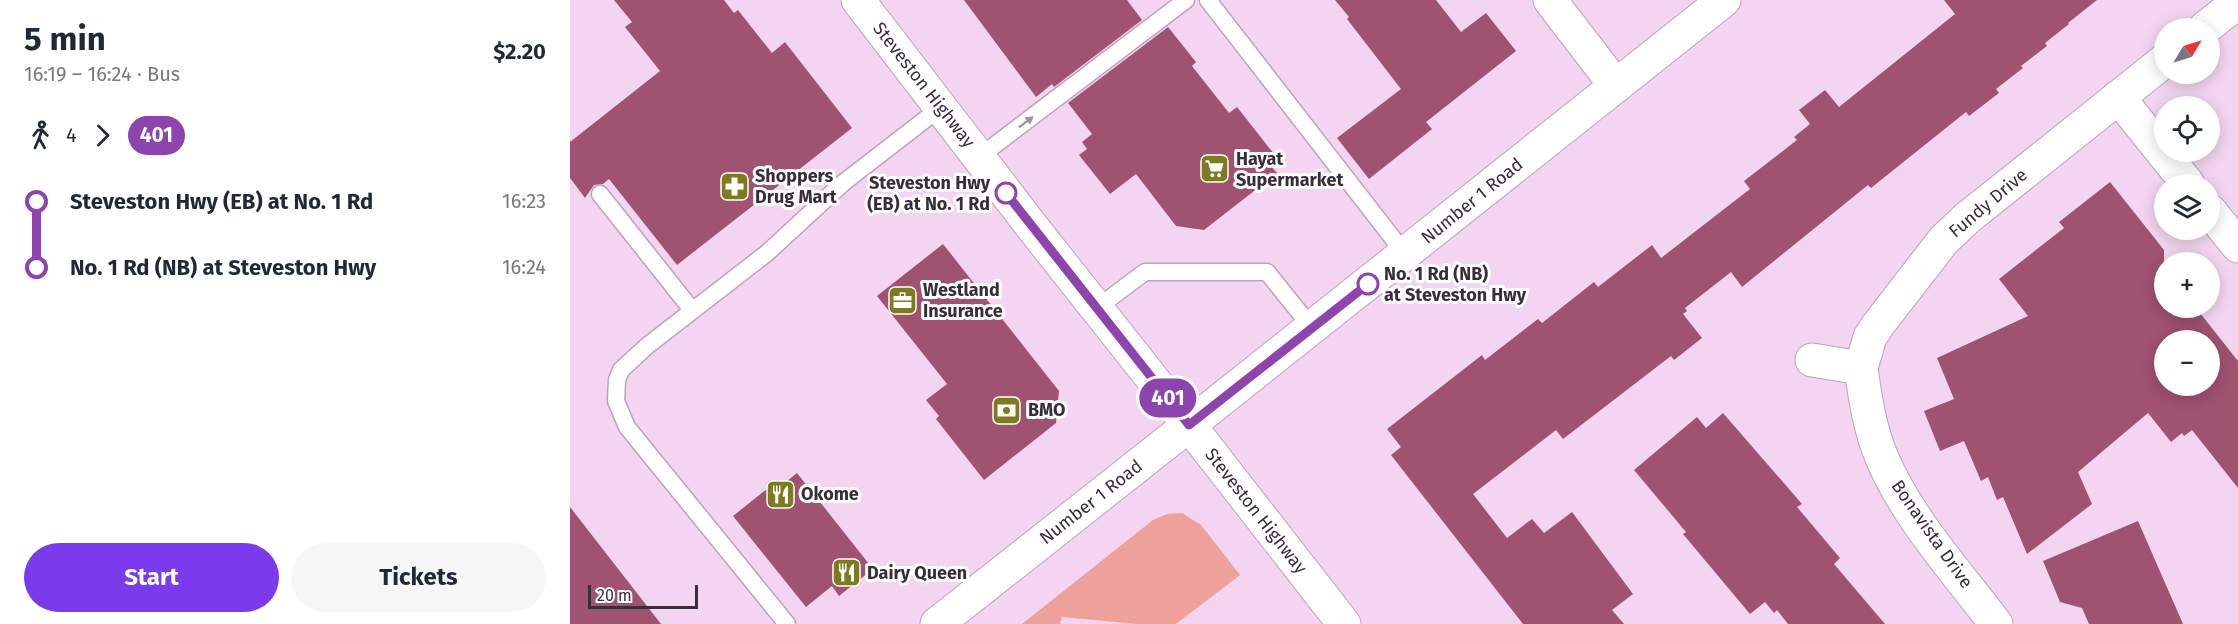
<!DOCTYPE html>
<html lang="en">
<head>
<meta charset="utf-8">
<style>
  body { margin:0; font-family:"Fira Sans",sans-serif; background:#f6f6f7; color:#1f2937; height:100vh; display:flex; flex-direction:column; font-size:22px; white-space:nowrap }
  * { box-sizing:border-box; margin:0 }
  p { font-size:20px; color:#747a83 }
  .icon { flex:none; width:33px; height:33px; fill:none; stroke:currentColor; stroke-width:2; stroke-linecap:round; stroke-linejoin:round }
  .map { position:relative; flex:1; overflow:hidden }
  .drawer { display:flex; flex-direction:column; background:#fff; width:570px }
  .drawer>* { flex:none }
  .badge { padding:0 12px; border-radius:20px; font-size:21px; line-height:39px }
  .needle { width:39px; rotate:52deg }
  .tools { position:absolute; left:1584px; top:18px; display:grid; gap:12px }
  .tools a { display:grid; place-items:center; width:66px; height:66px; border-radius:50%; background:#fff; box-shadow:0 3px 15px #0003; font-size:30px }
  .scale { position:absolute; left:18px; bottom:15px; width:110px; box-sizing:border-box; padding-left:6px; border:3px solid #382d38; border-top:0; font-size:16px; line-height:21px; white-space:nowrap; color:#382d38; -webkit-text-stroke:4px #fff; paint-order:stroke }
  .map>.badge { position:absolute; translate:-50% -50%; box-shadow:0 0 0 3px #fff }
  .legs { display:flex; align-items:center; gap:9px; height:66px; padding:0 24px; font-size:20px }
  .legs p { margin-inline-start:auto }
  .headline { display:flex; align-items:center; justify-content:space-between; height:102px; padding:0 24px }
  h1 { font-size:33px; font-weight:700; line-height:45px }
  .cta { display:flex; gap:12px; margin-top:auto; padding:12px 24px }
  .cta a { flex:1; height:69px; border-radius:36px; background:#7c3aed; color:#fff; font-size:24px; font-weight:700; line-height:69px; text-align:center }
  .cta a+a { background:#f6f6f7; color:#1f2937 }
  ul { padding:0 24px; list-style:none }
  li { display:flex; align-items:center; gap:21px; height:66px; font-size:22px }
  li i { display:grid; place-items:center; width:9px; height:100%; margin:0 8px; background:currentColor }
  li i::after { content:''; width:15px; height:15px; margin:-8px; border:4px solid; border-radius:50%; background:#fff }
  li p { margin-inline-start:auto }
  li:first-child i { background:linear-gradient(#0000 50%,currentColor 0) }
  li:last-child i { background:linear-gradient(currentColor 50%,#0000 0) }
  main { display:flex; flex:1; min-height:0 }
  .map>svg:first-child { display:block }
  .green { fill:#eea09a }
  .building { fill:#a05271; fill-rule:evenodd }
  .lines { fill:none; stroke-linecap:round; stroke-linejoin:round }
  .service-casing { stroke:#bea2bd; stroke-width:19 }
  .minor-casing { stroke:#bea2bd; stroke-width:35 }
  .tertiary-casing { stroke:#bea2bd; stroke-width:35 }
  .secondary-casing { stroke:#bea2bd; stroke-width:35 }
  .service { stroke:#fff; stroke-width:16 }
  .minor { stroke:#fff; stroke-width:33 }
  .tertiary { stroke:#fff; stroke-width:33 }
  .secondary { stroke:#fff; stroke-width:33 }
  .oneway { fill:#9c969c }
  .line-1-casing { stroke:#fff; stroke-width:14 }
  .line-1 { stroke:#8e44ad; stroke-width:9 }
  .stop-1-dot { fill:#fff; stroke:#8e44ad; stroke-width:3 }
  .labels { text-anchor:middle; stroke-width:6; stroke-linejoin:round; paint-order:stroke }
  .street-label { font-size:18px; fill:#382d38; stroke:#fff }
  .poi-label { font-size:18px; font-weight:bold; fill:#382d38; stroke:#fff; text-anchor:start }
  .stop-label { font-size:18px; font-weight:bold; fill:#382d38; stroke:#fff; text-anchor:end }
</style>
</head>
<body>
<main>
<section class="drawer">
<div class="headline"><div><h1>5 min</h1><p>16:19 – 16:24 · Bus</p></div><b>$2.20</b></div>
<div class="legs"><svg class="icon" aria-label="walk" viewBox="0 0 24 24"><circle cx="13" cy="4" r="2"/><path d="M13 8l-2 6 4 7M11 14l-3 7M7 12l3-4h3l4 4"/></svg>4<svg class="icon" aria-label="forward" viewBox="0 0 24 24"><path d="M9 5l7 7-7 7"/></svg><b class="badge" style="background:#8e44ad;color:#fff">401</b></div>
<ul>
<li><i style="color:#8e44ad"></i><b>Steveston Hwy (EB) at No. 1 Rd</b><p>16:23</p></li>
<li><i style="color:#8e44ad"></i><b>No. 1 Rd (NB) at Steveston Hwy</b><p>16:24</p></li>
</ul>
<div class="cta"><a>Start</a><a>Tickets</a></div>
</section>
<div class="map">
<svg width="1668" height="624" viewBox="0 0 1668 624">
  <rect width="100%" height="100%" fill="#f3d5f1"/>
  <polygon class="green" points="612,513 631,525 670,575 606,624 567,624 492,617 490,624 452,624 583,520 597,514"/>
  <g class="building">
    <polygon points="44,0 154,0 164,13 168,10 202,53 215,42 282,128 107,265 39,179 33,184 24,185 15,198 0,178 0,142 90,71 55,27 62,22"/>
    <polygon points="394,0 557,0 572,20 484,87 482,84 466,97"/>
    <polygon points="765,0 866,0 891,32 916,13 946,51 856,122 862,129 799,179 767,138 831,89 777,19 779,17"/>
    <polygon points="1374,0 1527,0 1498,23 1499,24 1475,43 1477,46 1451,66 1453,68 1426,89 1429,93 1399,116 1396,112 1301,188 1298,185 1172,287 1161,272 1115,308 1117,311 1113,314 1132,338 1104,360 1101,356 993,439 986,430 903,494 937,538 962,519 974,533 1002,512 1063,594 1042,610 1054,624 953,624 821,455 831,447 817,429 912,355 915,360 968,319 972,323 1024,282 1028,287 1082,245 1091,258 1180,189 1174,181 1227,140 1224,137 1240,124 1229,110 1255,90 1269,107 1385,14"/>
    <polygon points="598,27 626,62 622,66 659,113 667,107 708,159 700,165 707,173 634,230 606,226 566,174 540,194 509,155 517,149 512,142 522,134 498,103"/>
    <path d="M1540,182L1594,250V308H1626L1668,361V488L1622,430L1614,436L1612,433L1601,442L1578,413L1508,472L1522,504L1457,554L1433,497L1427,500L1418,477L1411,481L1394,441L1370,451L1354,411L1384,399L1367,358L1458,316L1429,279L1494,228L1489,222ZM1594,340H1640V386H1594Z"/>
    <polygon points="373,244 489,391 486,423 414,480 366,419 369,416 356,400 377,384 307,296"/>
    <polygon points="1153,413 1232,504 1227,507 1270,558 1264,564 1315,624 1218,624 1207,610 1204,613 1195,602 1180,614 1113,534 1116,532 1064,470 1127,417 1136,428"/>
    <polygon points="227,473 303,569 269,596 262,586 236,607 163,516 202,485 206,490"/>
    <polygon points="0,507 91,624 0,624"/>
    <polygon points="1568,521 1613,624 1519,624 1512,608 1490,602 1473,561"/>
  </g>
  <g class="lines">
    <defs>
      <g id="service">
        <polyline points="638,0 835,254"/>
        <polyline points="409,157 616,0"/>
        <polyline points="30,194 122,310"/>
        <polyline points="527,308 575,272 697,272 742,328"/>
        <polyline points="217,624 57,427 46,401 47,380 51,370 77,346 197,253 273,183 370,108"/>
      </g>
      <g id="minor">
        <polyline points="980,0 1046,86"/>
        <polyline points="1635,28 1668,2"/>
        <polyline points="1548,97 1618,184"/>
        <polyline points="1640,211 1668,246"/>
        <polyline points="1242,360 1291,368 1300,337 1308,325 1373,241 1396,219 1594,61"/>
        <path d="M1291,368C1295,398 1300,430 1312,458C1338,519 1386,571 1426,624"/>
      </g>
      <polyline id="tertiary" points="288,0 463,228 619,425 367,624"/>
      <polyline id="secondary" points="774,624 619,425 1154,0"/>
    </defs>
    <use href="#service" class="service-casing"/>
    <use href="#minor" class="minor-casing"/>
    <use href="#tertiary" class="tertiary-casing"/>
    <use href="#secondary" class="secondary-casing"/>
    <use href="#service" class="service"/>
    <use href="#minor" class="minor"/>
    <use href="#tertiary" class="tertiary"/>
    <use href="#secondary" class="secondary"/>
  </g>
  <defs><path id="oneway-solid" d="M-6-.8H1V-3.2L6.5 0L1 3.2V.8H-6Z" transform="scale(1.5)"/></defs>
  <use class="oneway" href="#oneway-solid" transform="translate(456 122) rotate(-37)"/>
  <g class="lines">
    <defs>
      <polyline id="line-1" points="436,193 619,425 798,284"/>
    </defs>
    <use href="#line-1" class="line-1-casing"/>
    <use href="#line-1" class="line-1"/>
  </g>
  <defs>
    <symbol id="supermarket-square" viewBox="-11 -11 22 22"><rect x="-9" y="-9" width="18" height="18" rx="4" fill="#7c7b22" stroke="#fff"/><path d="M-6-5.5h2.5l.6 2H6L4.5 2H-2.5L-4.4-4H-6ZM-1.5 3.2a1.3 1.3 0 1 0 .1 0ZM3 3.2a1.3 1.3 0 1 0 .1 0Z" fill="#fff"/></symbol>
    <symbol id="pharmacy-square" viewBox="-11 -11 22 22"><rect x="-9" y="-9" width="18" height="18" rx="4" fill="#7c7b22" stroke="#fff"/><path d="M-2-6h4v4h4v4h-4v4h-4v-4h-4v-4h4Z" fill="#fff"/></symbol>
    <symbol id="office-square" viewBox="-11 -11 22 22"><rect x="-9" y="-9" width="18" height="18" rx="4" fill="#7c7b22" stroke="#fff"/><path d="M-6-3h4V-5.5h4V-3h4V5H-6ZM-1-4.5V-3h2v-1.5ZM-6 0V1H6V0Z" fill="#fff"/></symbol>
    <symbol id="bank-square" viewBox="-11 -11 22 22"><rect x="-9" y="-9" width="18" height="18" rx="4" fill="#7c7b22" stroke="#fff"/><path d="M-6-4H6V4H-6ZM0-2.3a2.3 2.3 0 1 0 0 4.6a2.3 2.3 0 1 0 0-4.6Z" fill="#fff"/></symbol>
    <symbol id="restaurant-square" viewBox="-11 -11 22 22"><rect x="-9" y="-9" width="18" height="18" rx="4" fill="#7c7b22" stroke="#fff"/><path d="M-5-6h1v4h1v-4h1v4h1v-4h1v5L-1.5 .5V6h-2V.5L-5-1ZM5-6V6H3V1.5H1.5Q1.5-4 5-6Z" fill="#fff"/></symbol>
  </defs>
  <g fill-rule="evenodd">
    <use href="#supermarket-square" x="628" y="152" width="33" height="33"/>
    <use href="#pharmacy-square" x="148" y="170" width="33" height="33"/>
    <use href="#office-square" x="316" y="284" width="33" height="33"/>
    <use href="#bank-square" x="420" y="394" width="33" height="33"/>
    <use href="#restaurant-square" x="194" y="478" width="33" height="33"/>
    <use href="#restaurant-square" x="260" y="556" width="33" height="33"/>
  </g>
  <g class="stop-1-dot">
    <circle cx="436" cy="193" r="10"/>
    <circle cx="798" cy="284" r="10"/>
  </g>
  <g class="labels">
    <g class="street-label">
      <text transform="translate(354 85) rotate(52)" y="6">Steveston Highway</text>
      <text transform="translate(902 201) rotate(-39)" y="6">Number 1 Road</text>
      <text transform="translate(1418 203) rotate(-40)" y="6">Fundy Drive</text>
      <text transform="translate(521 502) rotate(-38)" y="6">Number 1 Road</text>
      <text transform="translate(686 511) rotate(52)" y="6">Steveston Highway</text>
      <text transform="translate(1362 534) rotate(55)" y="6">Bonavista Drive</text>
    </g>
    <g class="poi-label">
      <text x="666" y="165">Hayat<tspan x="666" dy="21">Supermarket</tspan></text>
      <text x="185" y="182">Shoppers<tspan x="185" dy="21">Drug Mart</tspan></text>
      <text x="353" y="296">Westland<tspan x="353" dy="21">Insurance</tspan></text>
      <text x="458" y="416">BMO</text>
      <text x="231" y="500">Okome</text>
      <text x="297" y="579">Dairy Queen</text>
    </g>
    <g class="stop-label">
      <text x="420" y="189">Steveston Hwy<tspan x="420" dy="21">(EB) at No. 1 Rd</tspan></text>
      <text x="814" y="280" text-anchor="start">No. 1 Rd (NB)<tspan x="814" dy="21">at Steveston Hwy</tspan></text>
    </g>
  </g>
</svg>
<div class="tools">
<a><svg class="needle" viewBox="-14 -14 28 28"><path d="M0-13l5 13h-10z" fill="#e53935"/><path d="M0 13l5-13h-10z" fill="#747a83"/></svg></a>
<a><svg class="icon" aria-label="locate" viewBox="0 0 24 24"><circle cx="12" cy="12" r="6"/><path d="M12 2v4M12 18v4M2 12h4M18 12h4"/></svg></a>
<a><svg class="icon" aria-label="layers" viewBox="0 0 24 24"><path d="M12 4l9 5-9 5-9-5zM3 14l9 5 9-5"/></svg></a>
<a>+</a>
<a>−</a>
</div>
<div class="scale">20 m</div>
<b class="badge" style="left:598px;top:398px;background:#8e44ad;color:#fff">401</b>
</div>
</main>
</body>
</html>
